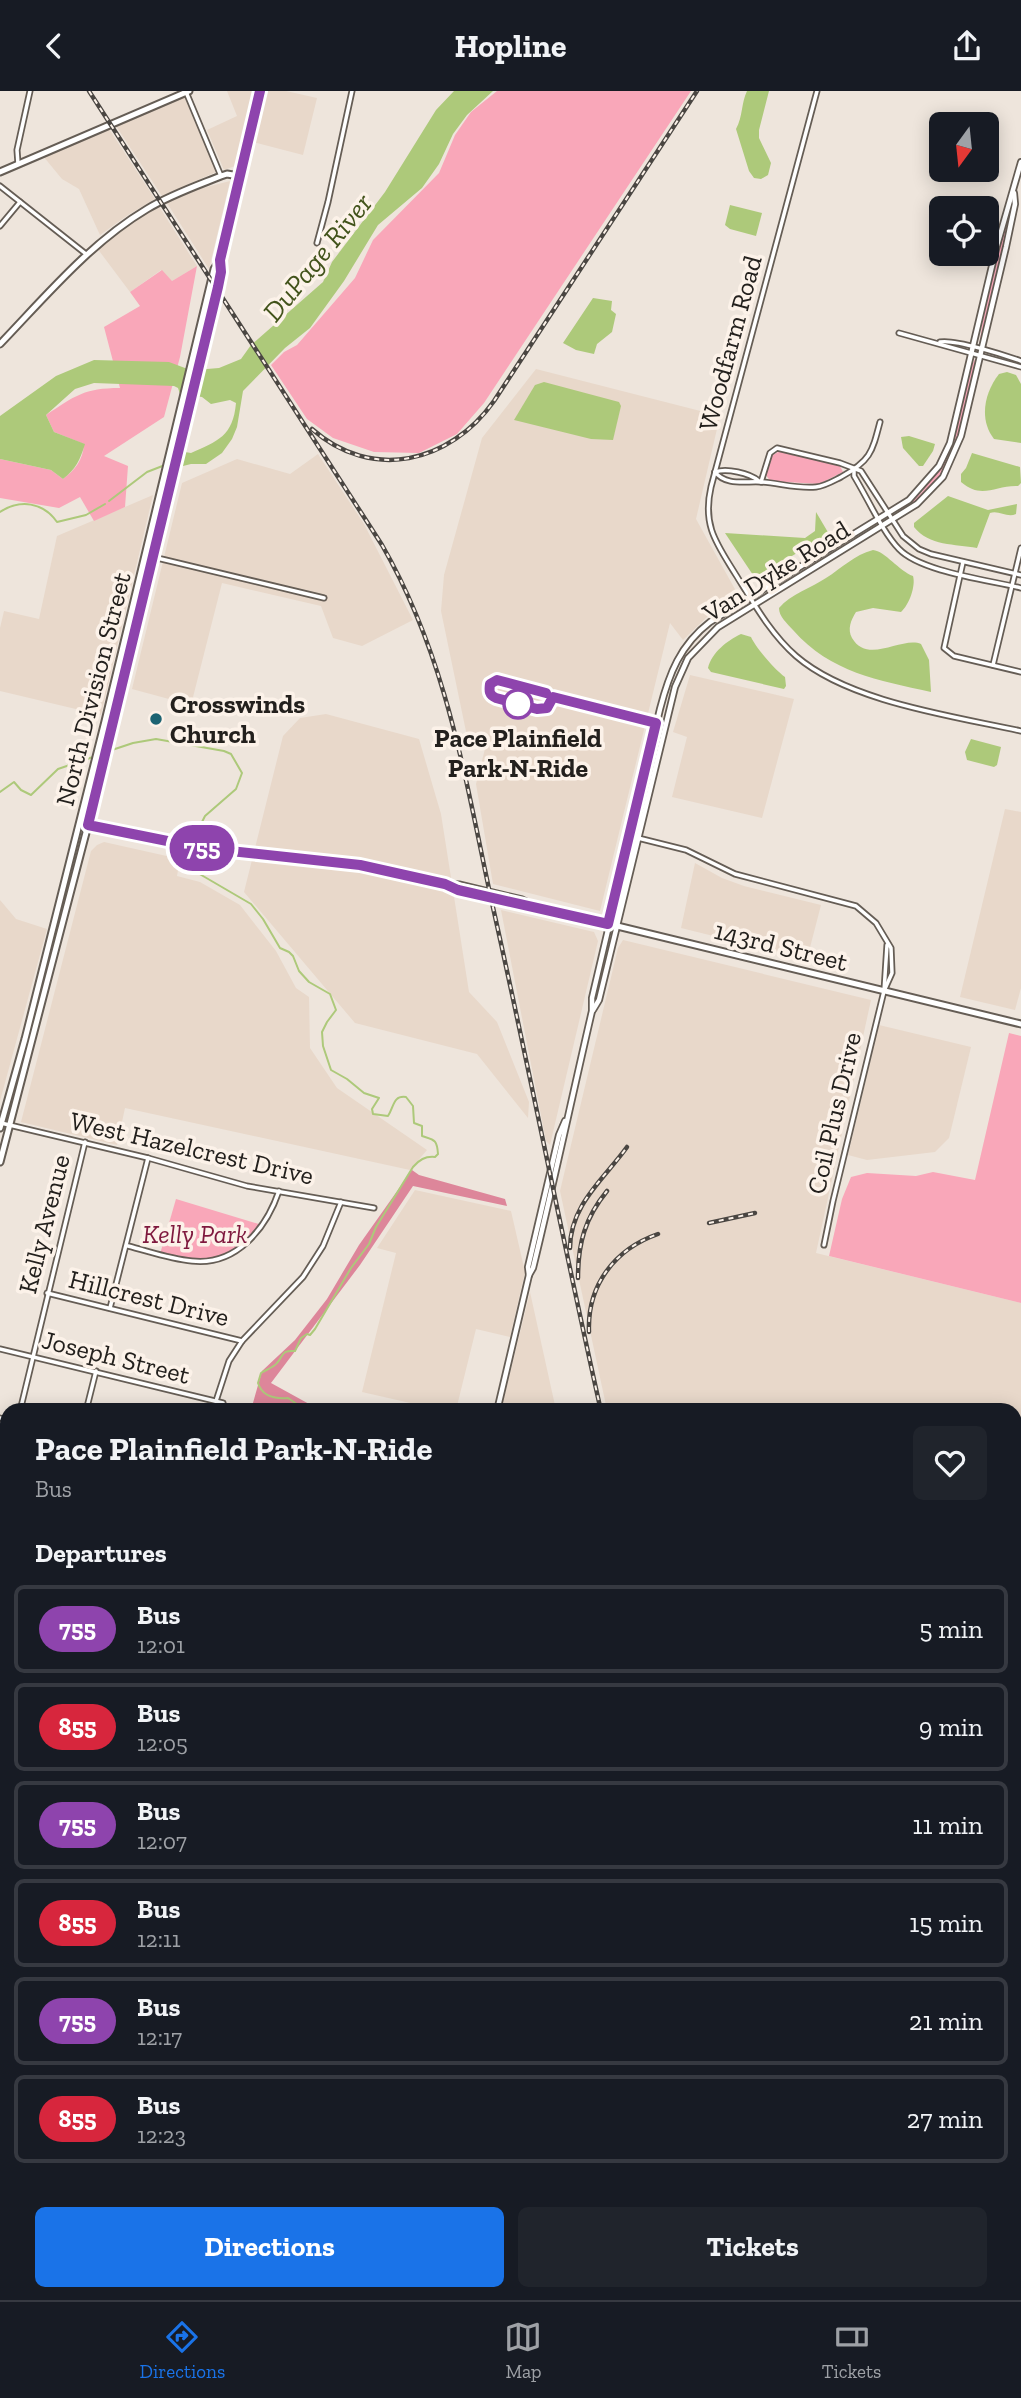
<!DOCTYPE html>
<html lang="en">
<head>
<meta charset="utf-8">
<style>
  body { margin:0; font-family:"Zilla Slab",serif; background:#20242c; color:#f1f3f6; height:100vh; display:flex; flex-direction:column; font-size:26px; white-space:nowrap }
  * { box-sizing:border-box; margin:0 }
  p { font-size:23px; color:#9ea1a6 }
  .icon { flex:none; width:38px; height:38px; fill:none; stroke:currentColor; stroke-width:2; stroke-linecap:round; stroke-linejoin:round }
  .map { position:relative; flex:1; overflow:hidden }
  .sheet { position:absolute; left:0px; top:1312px; width:1022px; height:898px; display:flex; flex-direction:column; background:#171b24; border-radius:21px 21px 0 0; box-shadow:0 4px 18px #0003 }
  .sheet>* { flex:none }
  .badge { padding:0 14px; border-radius:23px; font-size:24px; line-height:46px }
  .needle { width:46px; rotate:195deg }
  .tools { position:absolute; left:929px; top:21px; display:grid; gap:14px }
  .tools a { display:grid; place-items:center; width:70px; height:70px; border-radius:10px; background:#171b24; box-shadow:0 4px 18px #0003; font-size:35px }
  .map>.badge { position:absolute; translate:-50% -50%; box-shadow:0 0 0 4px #fff }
  h2 { padding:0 35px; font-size:26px; line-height:63px }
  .round { display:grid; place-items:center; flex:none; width:74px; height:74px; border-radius:10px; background:#20242c }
  .overview { display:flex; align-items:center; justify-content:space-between; height:119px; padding:0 35px }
  h1 { font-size:33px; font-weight:700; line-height:52px }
  .cta { display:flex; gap:14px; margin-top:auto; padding:14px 35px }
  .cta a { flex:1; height:80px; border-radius:10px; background:#1a73e8; color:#fff; font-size:28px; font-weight:700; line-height:80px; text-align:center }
  .cta a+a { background:#20242c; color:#f1f3f6 }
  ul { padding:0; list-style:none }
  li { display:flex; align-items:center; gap:21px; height:88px; margin:0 14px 10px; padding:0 21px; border:4px solid #363941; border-radius:10px }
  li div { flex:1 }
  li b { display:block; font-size:26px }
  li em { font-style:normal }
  li .badge { min-width:77px; font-weight:700; text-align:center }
  header { display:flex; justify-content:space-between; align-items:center; height:91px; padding:0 35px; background:#171b24; font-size:32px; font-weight:700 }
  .tabs { display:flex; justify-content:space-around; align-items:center; height:98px; border-top:2px solid #363941; background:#171b24; font-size:19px; color:#9ea1a6 }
  .tabs a { display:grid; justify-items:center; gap:4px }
  .tabs .active { color:#1a73e8 }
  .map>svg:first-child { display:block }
  .built { fill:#e8d8ca }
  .green { fill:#f9a7b9 }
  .forest { fill:#dd869a }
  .water { fill:#adc97a }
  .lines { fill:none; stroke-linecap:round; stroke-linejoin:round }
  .stream { stroke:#adc97a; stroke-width:2 }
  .minor-casing { stroke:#655d55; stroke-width:7 }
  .tertiary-casing { stroke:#655d55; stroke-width:8 }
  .secondary-casing { stroke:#655d55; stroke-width:9 }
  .primary-casing { stroke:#655d55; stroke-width:9 }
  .minor { stroke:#fff; stroke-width:3.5 }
  .tertiary { stroke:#fff; stroke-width:4.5 }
  .secondary { stroke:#fff; stroke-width:5 }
  .primary { stroke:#fff; stroke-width:5 }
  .rail-casing { stroke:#4a4642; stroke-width:4.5 }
  .rail { stroke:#fcf2e9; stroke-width:2; stroke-dasharray:5; stroke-linecap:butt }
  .line-casing { stroke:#fff; stroke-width:16 }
  .line { stroke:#8e44ad; stroke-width:10 }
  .stop-dot { fill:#fff; stroke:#8e44ad; stroke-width:3.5 }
  .poi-dot { fill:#1c6372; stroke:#fcf2e9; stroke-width:2.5 }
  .labels { text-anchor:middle; stroke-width:7; stroke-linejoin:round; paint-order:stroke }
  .street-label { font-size:26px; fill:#23201d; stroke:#fcf2e9 }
  .poi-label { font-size:26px; font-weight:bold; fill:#23201d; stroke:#fcf2e9; text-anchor:start }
  .stop-label { font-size:26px; font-weight:bold; fill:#23201d; stroke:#fcf2e9 }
  .park-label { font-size:26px; font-style:italic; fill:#7f193e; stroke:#fcf2e9 }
  .water-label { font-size:28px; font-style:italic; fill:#42531b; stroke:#fcf2e9 }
</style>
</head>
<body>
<header><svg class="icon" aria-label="back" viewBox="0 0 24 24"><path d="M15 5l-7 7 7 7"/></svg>Hopline<svg class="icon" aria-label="share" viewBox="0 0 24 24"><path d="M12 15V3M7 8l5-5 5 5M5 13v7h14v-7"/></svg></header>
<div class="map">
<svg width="1021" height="2209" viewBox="0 0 1021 2209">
  <rect width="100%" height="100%" fill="#eee5dc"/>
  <g class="built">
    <polygon points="227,0 286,0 317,7 303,64 242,48 235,75 224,79 207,39 237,25"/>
    <polygon points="184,5 216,81 162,105 116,35"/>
    <polygon points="109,38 155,108 128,124 100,144 79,98 62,88 43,65"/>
    <polygon points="230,90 209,178 167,112 199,98"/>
    <polygon points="158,114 197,175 172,190 161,179 130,201 97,157 130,131"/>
    <polygon points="536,278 720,325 696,428 736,500 734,508 707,526 683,549 670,532 600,820 493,793 476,693 486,654 468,650 441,520 444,484 482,347"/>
    <polygon points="318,363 364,433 413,529 362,555 333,547 321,515 222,492 191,614 132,598 182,392 237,368 290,383"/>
    <polygon points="153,404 101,624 0,600 0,537 4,520 39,528 57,445"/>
    <polygon points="690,584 794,608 762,727 672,706 687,646 673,641"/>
    <polygon points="326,623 419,648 441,723 469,901 497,931 529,1011 528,1027 477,963 355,932 244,801 283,645 300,627"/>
    <polygon points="1005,718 1021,721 1021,897 1015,919 960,906"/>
    <polygon points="104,751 180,768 177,785 200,791 240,814 276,860 296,897 309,906 310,957 337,997 427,1059 410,1079 125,1017 117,1054 21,1031 91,760 97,754"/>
    <polygon points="695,772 722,787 744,795 821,814 807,868 681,837"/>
    <polygon points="0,809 16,828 47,838 0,1010"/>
    <polygon points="501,819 594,841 598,850 550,1054 546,1050"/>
    <polygon points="623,849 871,909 816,1162 1021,1212 1021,1472 1015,1495 1015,1320 607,1319 560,1100 618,857"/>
    <polygon points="879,934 971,956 949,1047 935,1061 867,1069 848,1064"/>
    <polygon points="415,1099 511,1120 525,1181 510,1246 476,1238 456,1319 441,1319 362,1301 396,1162 377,1157"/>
    <polygon points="530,1201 556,1319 501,1319"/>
    <polygon points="1015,1922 1021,1923 1021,2057 1015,2056"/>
  </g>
  <g class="green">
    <polygon points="497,0 691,0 484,312 457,343 419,362 374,361 333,347 307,328 271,274 284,261 297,254 355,187 373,149 439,82 455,44 471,21"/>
    <polygon points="1011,109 1004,156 979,255 986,208"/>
    <path d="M197,175L180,266L164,326L104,365L128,375L125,416L94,430L80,406L59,417L0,407V368L51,379L63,388C75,379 83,369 84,353L54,341L46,324C75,305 84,297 120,297L104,236L140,215L130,201L162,179L172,190Z"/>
    <path d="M975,268H978C964,327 956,398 893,425L922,401L944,369L969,280Z"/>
    <polygon points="780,360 840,375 843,381 819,393 770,390 766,384 771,365"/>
    <polygon points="1009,942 1021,945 1021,1212 829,1165 842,1108 851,1086 867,1082 916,1085 933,1081 975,1089"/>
    <path d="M176,1108L262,1134C230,1174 207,1174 160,1163Z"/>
    <polygon points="859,2203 1003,2203 1002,2209 858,2209"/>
  </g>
  <polygon class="forest" points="412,1079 419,1084 505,1108 507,1115 413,1095 360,1174 271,1292 320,1319 251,1319 262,1280 295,1249 327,1208 359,1154"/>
  <g class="water">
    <path d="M454,0H493L467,24L453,43L439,73L422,97L378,134L344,190L310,237L285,257L243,300L237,336L232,348L222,362L206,373H191L179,376L185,361L191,362C218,350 233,345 236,312L230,309L211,313L202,306L180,303L178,297L174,295L94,292L75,298L46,324L54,341L85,353C80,369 76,378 63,388L51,379L0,368V325L56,285L94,269L169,271L185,277L207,278L219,277L241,268L251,254L323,191L332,171L385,101L436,19Z"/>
    <path d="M747,0H769L759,39V47L771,72L768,84L761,88L754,87L749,80L736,38C743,25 741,13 747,0Z"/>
    <polygon points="730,114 762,122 756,145 730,138 725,134"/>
    <polygon points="593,207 612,210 611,219 616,223 612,241 597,253 594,263 576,259 563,252"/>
    <path d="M1007,281L1016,284L1021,293V352L994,348C979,329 984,302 999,283Z"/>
    <polygon points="544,291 619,311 621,315 613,349 591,348 514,329 535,294"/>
    <polygon points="909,345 935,353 933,360 923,375 919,375 903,357 901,346"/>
    <path d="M972,362L1020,376L1021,392L1018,395C995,394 982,409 961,391V383L966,377Z"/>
    <path d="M948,405L988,419L1017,413L1016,423C1007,427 999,419 990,422L977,457C955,453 929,455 914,436V432Z"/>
    <polygon points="816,421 829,443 755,487 725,442 805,447 815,440"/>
    <path d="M873,459C885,460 899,480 913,485C916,495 909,514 901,521L873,517L856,521C851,529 847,538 852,547C868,574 902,545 921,553L929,569L931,601C878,589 831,582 793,539C787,532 779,526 779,517C791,503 811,497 826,487C842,477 854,464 873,459Z"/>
    <path d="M741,543L751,546C756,557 775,579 785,586L786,595L784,598L711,581L708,577C712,561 727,550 741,543Z"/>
    <polygon points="971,648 1001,656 997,674 994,676 967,669 965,661"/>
    <polygon points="0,1601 7,1608 7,1651 3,1678 7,1724 5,1727 0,1728"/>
  </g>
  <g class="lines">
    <g class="stream">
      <polyline points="109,410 147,381 165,374"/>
      <path d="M0,421C20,408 43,411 57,431L86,424L105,413"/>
      <polyline points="109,660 133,652 156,648 224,660 231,663 242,682 236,698 205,725 196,743"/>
      <polyline points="0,701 14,691 21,699 31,704 58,678 93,666"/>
      <path d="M193,764L191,778L251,813L263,828L280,857L289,861L293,865L299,880L309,891L330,903L336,919L327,931L322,941L323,955L331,979L347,988L364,1002L379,1007L372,1018L373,1023L388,1025C394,1016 393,1004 406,1006L413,1015L414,1032L422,1035V1045C434,1049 437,1048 438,1063L435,1066C425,1065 419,1069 413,1076L376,1136L369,1153L351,1177L315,1238L310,1244L307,1243L301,1247L295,1260C281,1259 284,1264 277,1272C274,1276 266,1279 261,1282L258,1292C262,1305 275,1308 288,1307L307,1320"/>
      <polyline points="1015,1538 1021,1540"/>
      <polyline points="1015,2151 1021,2126"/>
    </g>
    <defs>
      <g id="minor">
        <path d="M817,0L711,396C702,435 717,453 736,484C754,513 771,543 796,565C849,611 953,625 1021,640"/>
        <polyline points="186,1 221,85"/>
        <polyline points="18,73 17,59 30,0"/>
        <polyline points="0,95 86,163"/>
        <polyline points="0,135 20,111"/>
        <polyline points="317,152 328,111 352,0"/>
        <polyline points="899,242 1021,276"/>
        <path d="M940,251C955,248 1004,264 1021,270"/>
        <path d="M854,379V385C867,406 883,442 899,458C921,481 989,489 1021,497"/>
        <path d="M715,381C726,395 745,390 761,391C779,392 797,398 816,396C825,395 833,390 841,386C870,370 872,362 880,331"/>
        <path d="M715,381C727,377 749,382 759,390"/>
        <polyline points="761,391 770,362 777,357 840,372 861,380 903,445 919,458 931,463 1021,484"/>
        <polyline points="153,466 324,507"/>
        <polyline points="963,471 944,557 954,565 1021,581"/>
        <polyline points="993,574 1021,457"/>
        <polyline points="630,745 686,759 735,783 856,815 876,832 891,857 892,882 884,900"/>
        <polyline points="1,1032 148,1067 247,1095 374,1117"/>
        <polyline points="824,1154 833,1110 884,900 887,854"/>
        <path d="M128,1155C148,1160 170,1168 192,1170C236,1175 266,1138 279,1100"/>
        <polyline points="47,1202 242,1250"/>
        <polyline points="110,1217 148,1067"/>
        <polyline points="0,1258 223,1312"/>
        <polyline points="216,1310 229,1270 242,1250 303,1186 323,1155 341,1111"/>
        <polyline points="20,1320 85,1051"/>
        <polyline points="86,1320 96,1280"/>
        <polyline points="0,1327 7,1329"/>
        <polyline points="0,1444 7,1447"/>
        <polyline points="0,1538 7,1516"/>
        <polyline points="1015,1714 1021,1689"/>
        <polyline points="1015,1781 1021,1782"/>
        <polyline points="1015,1841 1021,1843"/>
        <polyline points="0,2016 7,2009"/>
        <polyline points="0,2030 7,2041"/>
        <polyline points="0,2127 7,2128"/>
        <polyline points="69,2203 71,2209"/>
        <polyline points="141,2203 145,2209"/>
        <polyline points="351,2203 353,2209"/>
        <polyline points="571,2203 572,2209"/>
        <polyline points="643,2203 644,2209"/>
        <polyline points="716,2203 718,2209"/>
        <polyline points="46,2209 52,2203"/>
        <polyline points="235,2209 237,2203"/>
        <polyline points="361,2209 372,2203"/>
      </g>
      <g id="tertiary">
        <polyline points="593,919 599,909 675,596 688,567 718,536 917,413 943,386 961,345 1006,156 1015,113 1014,102"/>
        <polyline points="529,1184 528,1176 559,1044 565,1030"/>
        <path d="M497,1320L529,1184L533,1177C554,1091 572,1006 592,920V907L660,618C669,583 680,554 710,531L909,409L939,375L950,352L996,158L1021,71"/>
        <polyline points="0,1811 7,1812"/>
        <polyline points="1015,2060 1021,2061"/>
        <polyline points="279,2209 280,2203"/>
        <polyline points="288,2209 289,2203"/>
      </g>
      <path id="secondary" d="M0,253C46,205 90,152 147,118C170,104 196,95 221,85L227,83L239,85"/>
      <g id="primary">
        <polyline points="0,81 189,0"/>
        <polyline points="86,734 202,757 344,772 445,793 459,794 522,809 530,813"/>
        <path d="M445,793C475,807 508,809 539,816L1021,933"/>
        <polyline points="0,1037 25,948 105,630 214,178 220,169"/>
        <polyline points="0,1071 88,734 221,181 220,169 260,0"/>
        <polyline points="1015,1511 1021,1486"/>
        <polyline points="855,2209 855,2203"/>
      </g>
    </defs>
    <use href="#minor" class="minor-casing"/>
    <use href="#tertiary" class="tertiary-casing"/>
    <use href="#secondary" class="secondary-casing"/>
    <use href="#primary" class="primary-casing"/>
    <use href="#minor" class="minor"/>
    <use href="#tertiary" class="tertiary"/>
    <use href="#secondary" class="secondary"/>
    <use href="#primary" class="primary"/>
    <defs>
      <g id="rail">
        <path d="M89,0L382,454C447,567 465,687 492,812C530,981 563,1151 601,1320"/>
        <path d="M312,338C372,391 450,372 494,310L697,0"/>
        <polyline points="709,1132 755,1122"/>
        <path d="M570,1157C570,1114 604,1088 627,1056"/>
        <path d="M578,1187C578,1152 585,1127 607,1100"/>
        <path d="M589,1241C587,1194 615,1158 658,1143"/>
        <polyline points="795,2203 796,2209"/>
      </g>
    </defs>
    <use href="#rail" class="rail-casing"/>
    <use href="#rail" class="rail"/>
  </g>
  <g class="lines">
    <defs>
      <path id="line" d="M260,0L220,169L221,181L218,196L88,734L202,757L360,774L445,793L458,799L608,833L656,632L553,606L547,617L537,618L496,607C489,604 489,600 490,593L497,589L546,602"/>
    </defs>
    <use href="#line" class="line-casing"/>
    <use href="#line" class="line"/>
  </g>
  <circle class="stop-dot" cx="518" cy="613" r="14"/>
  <circle class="poi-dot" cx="156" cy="628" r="7"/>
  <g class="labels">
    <g class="street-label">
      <text transform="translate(730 252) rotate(-75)" y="9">Woodfarm Road</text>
      <text transform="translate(776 480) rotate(-32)" y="9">Van Dyke Road</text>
      <text transform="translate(93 598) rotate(-76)" y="9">North Division Street</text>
      <text transform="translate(781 855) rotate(14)" y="9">143rd Street</text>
      <text transform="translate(834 1022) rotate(-77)" y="9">Coil Plus Drive</text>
      <text transform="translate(192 1057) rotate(13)" y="9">West Hazelcrest Drive</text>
      <text transform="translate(44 1133) rotate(-76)" y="9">Kelly Avenue</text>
      <text transform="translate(149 1207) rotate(14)" y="9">Hillcrest Drive</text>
      <text transform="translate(116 1266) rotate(14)" y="9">Joseph Street</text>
    </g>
    <g class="poi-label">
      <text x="170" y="622">Crosswinds<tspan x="170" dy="30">Church</tspan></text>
    </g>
    <g class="stop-label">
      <text x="518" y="656">Pace Plainfield<tspan x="518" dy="30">Park-N-Ride</tspan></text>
    </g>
    <g class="park-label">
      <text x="195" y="1152">Kelly Park</text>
    </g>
    <g class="water-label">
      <text transform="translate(317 166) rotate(-51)" y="10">DuPage River</text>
    </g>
  </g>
</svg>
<div class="tools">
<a><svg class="needle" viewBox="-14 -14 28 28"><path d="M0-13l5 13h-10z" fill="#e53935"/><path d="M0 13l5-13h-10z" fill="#9ea1a6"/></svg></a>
<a><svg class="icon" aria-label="locate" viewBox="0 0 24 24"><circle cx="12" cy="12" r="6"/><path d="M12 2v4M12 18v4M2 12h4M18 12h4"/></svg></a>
</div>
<b class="badge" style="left:202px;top:757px;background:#8e44ad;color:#fff">755</b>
<section class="sheet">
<div class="overview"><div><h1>Pace Plainfield Park-N-Ride</h1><p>Bus</p></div><a class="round"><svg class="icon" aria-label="heart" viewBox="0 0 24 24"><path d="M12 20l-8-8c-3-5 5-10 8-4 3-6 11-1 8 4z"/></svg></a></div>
<h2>Departures</h2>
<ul>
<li><span class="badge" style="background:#8e44ad;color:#fff">755</span><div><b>Bus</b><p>12:01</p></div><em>5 min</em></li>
<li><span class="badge" style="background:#d7263d;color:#fff">855</span><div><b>Bus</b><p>12:05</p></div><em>9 min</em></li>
<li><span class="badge" style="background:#8e44ad;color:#fff">755</span><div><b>Bus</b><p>12:07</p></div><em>11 min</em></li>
<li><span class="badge" style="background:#d7263d;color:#fff">855</span><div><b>Bus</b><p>12:11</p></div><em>15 min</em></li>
<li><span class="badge" style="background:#8e44ad;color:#fff">755</span><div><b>Bus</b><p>12:17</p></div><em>21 min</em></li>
<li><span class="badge" style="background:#d7263d;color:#fff">855</span><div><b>Bus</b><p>12:23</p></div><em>27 min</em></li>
</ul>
<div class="cta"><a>Directions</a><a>Tickets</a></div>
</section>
</div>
<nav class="tabs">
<a class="active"><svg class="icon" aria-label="directions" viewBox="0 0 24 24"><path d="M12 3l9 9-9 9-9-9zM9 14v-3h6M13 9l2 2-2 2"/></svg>Directions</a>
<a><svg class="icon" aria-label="map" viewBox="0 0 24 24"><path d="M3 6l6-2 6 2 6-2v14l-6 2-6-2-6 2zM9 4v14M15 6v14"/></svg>Map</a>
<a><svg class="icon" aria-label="tickets" viewBox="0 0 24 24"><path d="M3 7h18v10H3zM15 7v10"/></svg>Tickets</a>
</nav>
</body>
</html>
